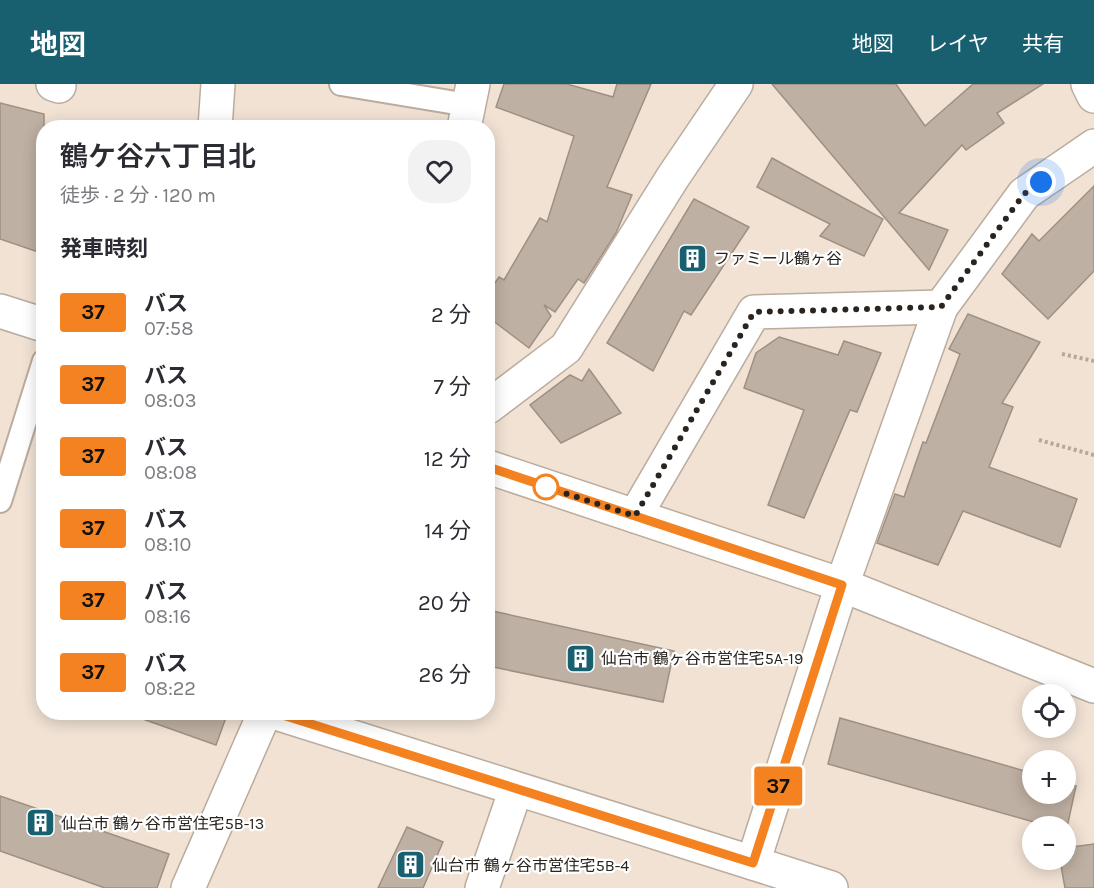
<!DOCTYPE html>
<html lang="ja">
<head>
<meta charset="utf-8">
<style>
  body { margin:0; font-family:Karla,"Noto Sans JP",sans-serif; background:#f2f2f3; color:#2b2b33; height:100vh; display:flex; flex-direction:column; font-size:22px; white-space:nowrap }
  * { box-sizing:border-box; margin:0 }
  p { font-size:20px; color:#7c7c81 }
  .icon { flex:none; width:33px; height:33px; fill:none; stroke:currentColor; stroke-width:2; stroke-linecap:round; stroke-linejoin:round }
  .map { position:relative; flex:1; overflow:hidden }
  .panel { position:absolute; left:36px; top:36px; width:459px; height:600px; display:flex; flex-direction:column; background:#fff; border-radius:24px; box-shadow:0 3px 15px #0003 }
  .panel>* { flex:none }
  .badge { padding:0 12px; border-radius:4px; font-size:21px; line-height:39px }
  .controls { position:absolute; left:1022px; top:600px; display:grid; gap:12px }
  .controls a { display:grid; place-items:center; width:54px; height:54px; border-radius:50%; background:#fff; box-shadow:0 3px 15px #0003; font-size:30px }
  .you { position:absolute; width:30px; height:30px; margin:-15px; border:4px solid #fff; border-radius:50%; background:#1a73e8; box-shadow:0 0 0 9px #1a73e833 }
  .map>.badge { position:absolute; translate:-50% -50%; box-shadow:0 0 0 3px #fff }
  h2 { padding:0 24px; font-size:22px; line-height:54px }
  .round { display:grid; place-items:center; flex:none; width:63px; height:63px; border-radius:24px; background:#f2f2f3 }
  .headline { display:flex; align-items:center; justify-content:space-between; height:102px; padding:0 24px }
  h1 { font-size:28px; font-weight:600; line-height:45px }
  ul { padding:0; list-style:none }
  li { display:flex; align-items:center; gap:18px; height:72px; padding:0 24px }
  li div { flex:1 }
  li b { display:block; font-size:22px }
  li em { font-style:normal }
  li .badge { min-width:66px; font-weight:700; text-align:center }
  header { display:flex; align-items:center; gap:36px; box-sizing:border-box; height:84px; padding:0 30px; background:#186070; color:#fff }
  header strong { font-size:28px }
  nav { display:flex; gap:33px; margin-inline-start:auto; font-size:21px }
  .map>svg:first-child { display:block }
  .building { fill:#beb0a2; stroke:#9e9083; stroke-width:1.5 }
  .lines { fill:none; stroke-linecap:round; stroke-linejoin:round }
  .lane-casing { stroke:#baac9e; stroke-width:26 }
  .street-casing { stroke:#baac9e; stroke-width:36 }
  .secondary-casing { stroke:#baac9e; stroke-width:36 }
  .path { stroke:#b4a89d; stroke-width:4; stroke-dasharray:3 3; stroke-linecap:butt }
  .lane { stroke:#fff; stroke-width:22 }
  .street { stroke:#fff; stroke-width:33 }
  .secondary { stroke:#fff; stroke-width:33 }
  .line-casing { stroke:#fff; stroke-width:14 }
  .line { stroke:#f58220; stroke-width:9 }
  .walk { stroke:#2a241f; stroke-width:6; stroke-dasharray:0 10.8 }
  .stop-dot { fill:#fff; stroke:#f58220; stroke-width:3 }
  .labels { text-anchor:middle; stroke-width:4.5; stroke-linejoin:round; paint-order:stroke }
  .poi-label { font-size:16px; fill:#2a241f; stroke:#fff; text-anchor:start }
</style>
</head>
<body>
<header>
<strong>地図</strong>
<nav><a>地図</a><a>レイヤ</a><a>共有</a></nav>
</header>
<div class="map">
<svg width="1094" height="804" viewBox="0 0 1094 804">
  <rect width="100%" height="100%" fill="#f1e2d4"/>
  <g class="building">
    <polygon points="504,0 567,0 613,13 617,0 651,0 607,103 632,111 616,149 584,199 578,195 555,228 544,221 551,232 529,264 488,233 488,209 499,193 504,196 540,134 547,138 574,52 496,23"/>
    <polygon points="772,0 896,0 925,42 973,0 1043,0 997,29 1004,39 966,66 962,61 899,129 948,146 929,186"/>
    <polygon points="0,19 44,30 44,170 0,155"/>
    <polygon points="772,74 883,135 864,172 820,152 830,140 757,103"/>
    <polygon points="1094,102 1094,187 1048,235 1002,190 1032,150 1039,157"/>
    <polygon points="694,115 749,143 691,231 684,227 653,287 607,259"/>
    <polygon points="968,230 1040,258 1002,319 1013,323 989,383 1077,415 1060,463 963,427 938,481 877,459 895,410 904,413 923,358 926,359 960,270 949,265"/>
    <polygon points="779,253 838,271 844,257 881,269 857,328 850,326 804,434 768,421 804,326 744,304 756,269"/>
    <polygon points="589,285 621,329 561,359 530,321 570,291 582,297"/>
    <polygon points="488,526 674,567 663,618 488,582"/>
    <polygon points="137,628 228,628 216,661 137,633"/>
    <polygon points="840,634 1032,689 1032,710 1065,710 1065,699 1076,702 1066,748 1065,742 1048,742 828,680"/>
    <polygon points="0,712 169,770 157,804 105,804 0,767"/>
    <polygon points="407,743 443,758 423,804 378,804"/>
    <polygon points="1094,760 1094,804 1065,804 1060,776 1065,776 1065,764"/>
  </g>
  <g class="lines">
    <defs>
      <g id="lane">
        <polyline points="341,0 468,21"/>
        <polyline points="0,417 44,277"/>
      </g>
      <g id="street">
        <polyline points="53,0 59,2 59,0"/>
        <polyline points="1088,0 1094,12"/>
        <polyline points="464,44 473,0"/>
        <polyline points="0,227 44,241"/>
        <polyline points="488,323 566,264 673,93 736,0"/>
        <polyline points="635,432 754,228 941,223"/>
        <polyline points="273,628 753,779"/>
        <polyline points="188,804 265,628"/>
        <polyline points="482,804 516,705"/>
        <polyline points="831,804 753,779 842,501 941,223 1024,110 1094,62"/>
      </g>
      <g id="secondary">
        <polyline points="215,44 218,0"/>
        <polyline points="488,383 842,501 1094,602"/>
      </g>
    </defs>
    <use href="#lane" class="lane-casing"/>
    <use href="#street" class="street-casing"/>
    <use href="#secondary" class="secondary-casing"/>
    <g class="path">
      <polyline points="1062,270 1094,277"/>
      <polyline points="1039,356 1094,371"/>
    </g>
    <use href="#lane" class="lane"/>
    <use href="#street" class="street"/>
    <use href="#secondary" class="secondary"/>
  </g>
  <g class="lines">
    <defs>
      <polyline id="line" points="273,628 753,779 842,501 488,383"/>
    </defs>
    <use href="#line" class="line-casing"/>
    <use href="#line" class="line"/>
    <polyline class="walk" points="546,403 635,432 754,228 941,223 1024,110 1041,98"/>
  </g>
  <defs>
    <symbol id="building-square" viewBox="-11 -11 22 22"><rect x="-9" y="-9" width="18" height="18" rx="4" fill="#186070" stroke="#fff"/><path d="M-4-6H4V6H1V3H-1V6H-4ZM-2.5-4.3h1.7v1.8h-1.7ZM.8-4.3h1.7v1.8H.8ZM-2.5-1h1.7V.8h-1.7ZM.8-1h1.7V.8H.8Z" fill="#fff"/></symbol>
  </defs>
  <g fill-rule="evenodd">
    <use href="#building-square" x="676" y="158" width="33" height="33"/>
    <use href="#building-square" x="564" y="558" width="33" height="33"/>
    <use href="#building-square" x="24" y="722" width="33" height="33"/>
    <use href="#building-square" x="394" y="764" width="33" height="33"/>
  </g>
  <circle class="stop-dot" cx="546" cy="403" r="12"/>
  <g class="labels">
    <g class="poi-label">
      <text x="714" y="180">ファミール鶴ヶ谷</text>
      <text x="601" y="580">仙台市 鶴ヶ谷市営住宅5A-19</text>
      <text x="61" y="745">仙台市 鶴ヶ谷市営住宅5B-13</text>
      <text x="432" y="787">仙台市 鶴ヶ谷市営住宅5B-4</text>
    </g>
  </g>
</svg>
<div class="controls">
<a><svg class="icon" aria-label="locate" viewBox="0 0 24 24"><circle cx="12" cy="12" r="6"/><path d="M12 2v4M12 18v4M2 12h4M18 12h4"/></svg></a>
<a>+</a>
<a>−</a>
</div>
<div class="you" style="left:1041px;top:98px"></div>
<b class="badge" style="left:778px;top:702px;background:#f58220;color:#111">37</b>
<section class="panel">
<div class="headline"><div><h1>鶴ケ谷六丁目北</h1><p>徒歩 · 2 分 · 120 m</p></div><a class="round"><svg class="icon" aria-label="heart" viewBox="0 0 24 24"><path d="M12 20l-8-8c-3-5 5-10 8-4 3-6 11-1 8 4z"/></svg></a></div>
<h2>発車時刻</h2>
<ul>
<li><span class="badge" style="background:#f58220;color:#111">37</span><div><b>バス</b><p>07:58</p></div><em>2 分</em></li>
<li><span class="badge" style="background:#f58220;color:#111">37</span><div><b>バス</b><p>08:03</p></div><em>7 分</em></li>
<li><span class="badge" style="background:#f58220;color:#111">37</span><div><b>バス</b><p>08:08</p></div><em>12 分</em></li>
<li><span class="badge" style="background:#f58220;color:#111">37</span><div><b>バス</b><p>08:10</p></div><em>14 分</em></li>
<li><span class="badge" style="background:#f58220;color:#111">37</span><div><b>バス</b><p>08:16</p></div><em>20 分</em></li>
<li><span class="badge" style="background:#f58220;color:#111">37</span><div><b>バス</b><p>08:22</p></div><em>26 分</em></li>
</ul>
</section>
</div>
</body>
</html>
